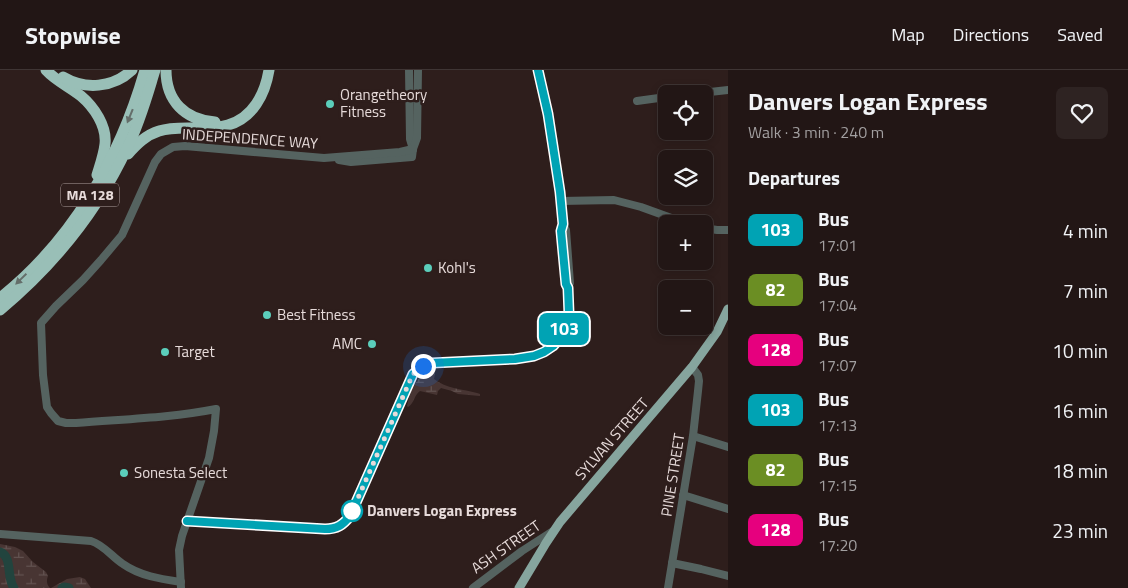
<!DOCTYPE html>
<html lang="en">
<head>
<meta charset="utf-8">
<style>
  body { margin:0; font-family:"Titillium Web",sans-serif; background:#2e2322; color:#f1f3f6; height:100vh; display:flex; flex-direction:column; font-size:19px; white-space:nowrap }
  * { box-sizing:border-box; margin:0 }
  p { font-size:16px; color:#a29fa0 }
  .icon { flex:none; width:28px; height:28px; fill:none; stroke:currentColor; stroke-width:2; stroke-linecap:round; stroke-linejoin:round }
  .map { position:relative; flex:1; overflow:hidden }
  .panel { display:flex; flex-direction:column; background:#221615; width:400px }
  .panel>* { flex:none }
  .badge { padding:0 10px; border-radius:8px; font-size:18px; line-height:32px }
  .buttons { position:absolute; left:658px; top:15px; display:grid; gap:10px }
  .buttons a { display:grid; place-items:center; width:55px; height:55px; border-radius:8px; background:#221615; box-shadow:0 2px 8px #0003,0 0 0 1px #3f3534; font-size:25px }
  .you { position:absolute; width:25px; height:25px; margin:-12px; border:4px solid #fff; border-radius:50%; background:#1a73e8; box-shadow:0 0 0 8px #1a73e833 }
  .map>.badge { position:absolute; translate:-50% -50%; box-shadow:0 0 0 2px #fff }
  h2 { padding:0 20px; font-size:19px; line-height:45px }
  .round { display:grid; place-items:center; flex:none; width:52px; height:52px; border-radius:8px; background:#2e2322 }
  .head { display:flex; align-items:center; justify-content:space-between; height:85px; padding:0 20px }
  h1 { font-size:24px; font-weight:700; line-height:38px }
  ul { padding:0; list-style:none }
  li { display:flex; align-items:center; gap:15px; height:60px; padding:0 20px }
  li div { flex:1 }
  li b { display:block; font-size:19px }
  li em { font-style:normal }
  li .badge { min-width:55px; font-weight:700; text-align:center }
  header { display:flex; align-items:center; gap:30px; box-sizing:border-box; height:70px; padding:0 25px; background:#221615; border-bottom:1px solid #3f3534 }
  header strong { font-size:24px }
  nav { display:flex; gap:28px; margin-inline-start:auto; font-size:18px }
  main { display:flex; flex:1; min-height:0 }
  .map>svg:first-child { display:block }
  .wetland { fill:url(#wetland-marsh) }
  .lines { fill:none; stroke-linecap:round; stroke-linejoin:round }
  .river { stroke:#22443e; stroke-width:9 }
  .minor { stroke:#556360; stroke-width:8 }
  .major { stroke:#86a59e; stroke-width:9 }
  .highway { stroke:#99bfb7; stroke-width:11 }
  .oneway { fill:#646e6a }
  .line-casing { stroke:#fff; stroke-width:11 }
  .line { stroke:#00a3b4; stroke-width:8 }
  .walk { stroke:#e7dbda; stroke-width:5; stroke-dasharray:0 9 }
  .poi-dot { fill:#5bcebb; stroke:#2e1e1c; stroke-width:2 }
  .stop-dot { fill:#fff; stroke:#00a3b4; stroke-width:2.5 }
  .labels { text-anchor:middle; stroke-width:5; stroke-linejoin:round; paint-order:stroke }
  .shield { fill:#2e1e1c; stroke:#b0a2a1; stroke-width:1 }
  .shield-label { font-size:14px; font-weight:bold; fill:#e7dbda }
  .poi-label { font-size:15px; fill:#e7dbda; stroke:#2e1e1c; text-anchor:start }
  .street-label { font-size:15px; fill:#e7dbda; stroke:#2e1e1c }
  .stop-label { font-size:15px; font-weight:bold; fill:#e7dbda; stroke:#2e1e1c; text-anchor:start }
</style>
</head>
<body>
<header>
<strong>Stopwise</strong>
<nav><a>Map</a><a>Directions</a><a>Saved</a></nav>
</header>
<main>
<div class="map">
<svg width="728" height="518" viewBox="0 0 728 518">
  <defs>
    <pattern id="wetland-marsh" width="20" height="14" patternUnits="userSpaceOnUse" patternTransform="scale(1.25)"><rect width="20" height="14" fill="#483533"/><path d="M1 5h8M5 5V1M11 12h8M15 12V8" fill="none" stroke="#625250"/></pattern>
  </defs>
  <rect width="100%" height="100%" fill="#2e1e1c"/>
  <g class="wetland">
    <path d="M425,303H434L435,304L434,309C446,319 463,319 477,323L480,324V326L458,324L452,321L441,318L438,321L437,325L420,321C414,325 414,334 408,337L407,336C409,325 415,309 425,303Z"/>
    <path d="M0,474L15,477L23,481L33,492L46,502L48,506C46,511 47,515 50,518H0Z"/>
    <polygon points="80,507 85,509 91,518 51,518 67,509"/>
  </g>
  <g class="lines">
    <g class="river">
      <path d="M0,482C13,487 6,507 14,518"/>
      <polyline points="62,518 64,517 69,518"/>
    </g>
    <g class="minor">
      <polyline points="409,0 410,69 413,79"/>
      <polyline points="692,24 728,20"/>
      <polyline points="637,31 666,27"/>
      <polyline points="339,90 351,92 412,87 413,79 417,68 418,0"/>
      <polyline points="561,131 614,130 641,137 688,154"/>
      <polyline points="704,158 717,160 728,160"/>
      <polyline points="563,181 561,161 563,154"/>
      <polyline points="693,366 728,377"/>
      <polyline points="683,425 728,439"/>
      <path d="M187,451L325,459C337,459 343,455 350,446L413,304L423,296L432,293L515,289L534,286L544,282L553,276L561,267L566,255L569,244L568,218L570,213L566,160L563,154L560,121L548,44L538,0"/>
      <path d="M0,464L91,471C104,475 112,487 123,494C140,506 161,509 181,512"/>
      <polyline points="672,493 701,499 728,506"/>
      <path d="M181,518L179,480L182,466L209,388L214,361L216,339C170,348 123,349 76,353H66L58,351L51,343L47,337L43,305L41,253L56,236L83,210L101,190L122,165L155,92L161,84L173,77L185,76L324,88L400,82L413,79"/>
      <polyline points="473,518 522,481 553,461"/>
      <polyline points="668,518 693,366 698,321 699,311 698,305 692,297"/>
    </g>
    <polyline class="major" points="519,518 546,473 560,452 692,297 717,262 728,239"/>
    <g class="highway">
      <path d="M46,0C56,11 70,17 81,26C94,37 107,56 105,74C104,84 100,95 97,105"/>
      <path d="M166,0C166,31 185,50 215,52"/>
      <path d="M63,7C85,20 113,18 132,0"/>
      <path d="M128,84C137,74 146,65 159,61C171,57 185,58 197,58C207,58 218,58 228,55C253,48 265,24 269,0"/>
      <path d="M0,228C72,171 120,88 145,0"/>
      <path d="M0,240C55,194 98,141 128,76C140,52 147,26 155,0"/>
    </g>
  </g>
  <defs><path id="oneway-solid" d="M-6-.8H1V-3.2L6.5 0L1 3.2V.8H-6Z" transform="scale(1.25)"/></defs>
  <g class="oneway">
    <use href="#oneway-solid" transform="translate(130 46) rotate(112)"/>
    <use href="#oneway-solid" transform="translate(21 209) rotate(136)"/>
  </g>
  <g class="lines">
    <defs>
      <path id="line" d="M187,451L325,459C337,459 343,455 350,446L413,304L423,296L432,293L515,289L534,286L544,282L553,276L561,267L567,252L569,244L568,218L566,214L561,161L563,154L560,122L548,44L538,0"/>
    </defs>
    <use href="#line" class="line-casing"/>
    <use href="#line" class="line"/>
    <polyline class="walk" points="352,441 350,446 413,304 423,296"/>
  </g>
  <g class="poi-dot">
    <circle cx="330" cy="34" r="5"/>
    <circle cx="428" cy="198" r="5"/>
    <circle cx="267" cy="245" r="5"/>
    <circle cx="372" cy="274" r="5"/>
    <circle cx="165" cy="282" r="5"/>
    <circle cx="124" cy="403" r="5"/>
  </g>
  <circle class="stop-dot" cx="352" cy="441" r="10"/>
  <g class="labels">
    <rect class="shield" x="61" y="113.5" width="58" height="23" rx="4"/>
    <g class="shield-label">
      <text x="90" y="130">MA 128</text>
    </g>
    <g class="poi-label">
      <text x="340" y="30">Orangetheory<tspan x="340" dy="17">Fitness</tspan></text>
      <text x="438" y="203">Kohl's</text>
      <text x="277" y="250">Best Fitness</text>
      <text x="362" y="279" text-anchor="end">AMC</text>
      <text x="175" y="287">Target</text>
      <text x="134" y="408">Sonesta Select</text>
    </g>
    <g class="street-label">
      <text transform="translate(250 69) rotate(4)" y="5">INDEPENDENCE WAY</text>
      <text transform="translate(612 369) rotate(-49)" y="5">SYLVAN STREET</text>
      <text transform="translate(673 405) rotate(-81)" y="5">PINE STREET</text>
      <text transform="translate(506 477) rotate(-35)" y="5">ASH STREET</text>
    </g>
    <g class="stop-label">
      <text x="367" y="446">Danvers Logan Express</text>
    </g>
  </g>
</svg>
<div class="buttons">
<a><svg class="icon" aria-label="locate" viewBox="0 0 24 24"><circle cx="12" cy="12" r="6"/><path d="M12 2v4M12 18v4M2 12h4M18 12h4"/></svg></a>
<a><svg class="icon" aria-label="layers" viewBox="0 0 24 24"><path d="M12 4l9 5-9 5-9-5zM3 14l9 5 9-5"/></svg></a>
<a>+</a>
<a>−</a>
</div>
<div class="you" style="left:423px;top:296px"></div>
<b class="badge" style="left:564px;top:259px;background:#00a3b4;color:#fff">103</b>
</div>
<section class="panel">
<div class="head"><div><h1>Danvers Logan Express</h1><p>Walk · 3 min · 240 m</p></div><a class="round"><svg class="icon" aria-label="heart" viewBox="0 0 24 24"><path d="M12 20l-8-8c-3-5 5-10 8-4 3-6 11-1 8 4z"/></svg></a></div>
<h2>Departures</h2>
<ul>
<li><span class="badge" style="background:#00a3b4;color:#fff">103</span><div><b>Bus</b><p>17:01</p></div><em>4 min</em></li>
<li><span class="badge" style="background:#6b8e23;color:#fff">82</span><div><b>Bus</b><p>17:04</p></div><em>7 min</em></li>
<li><span class="badge" style="background:#e6007e;color:#fff">128</span><div><b>Bus</b><p>17:07</p></div><em>10 min</em></li>
<li><span class="badge" style="background:#00a3b4;color:#fff">103</span><div><b>Bus</b><p>17:13</p></div><em>16 min</em></li>
<li><span class="badge" style="background:#6b8e23;color:#fff">82</span><div><b>Bus</b><p>17:15</p></div><em>18 min</em></li>
<li><span class="badge" style="background:#e6007e;color:#fff">128</span><div><b>Bus</b><p>17:20</p></div><em>23 min</em></li>
</ul>
</section>
</main>
</body>
</html>
